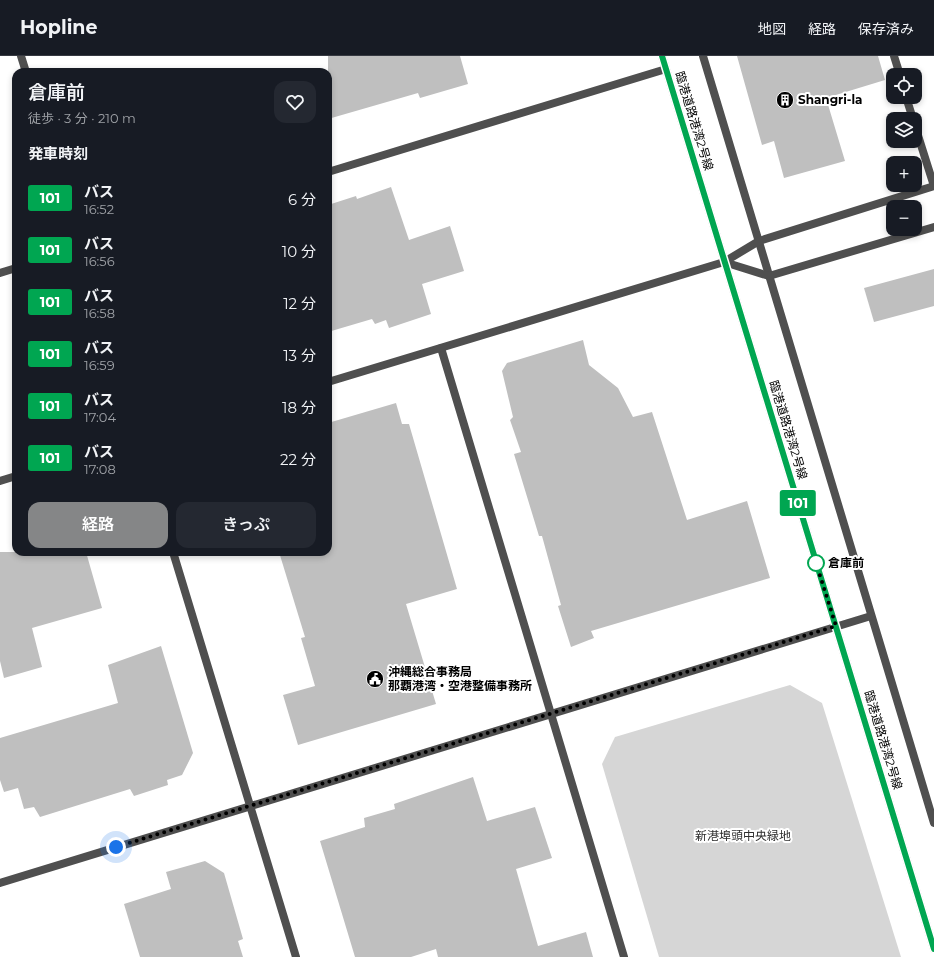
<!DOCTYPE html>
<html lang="ja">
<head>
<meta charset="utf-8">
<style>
  body { margin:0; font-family:Montserrat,"Noto Sans JP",sans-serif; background:#242831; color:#f1f3f6; height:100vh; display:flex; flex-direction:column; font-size:15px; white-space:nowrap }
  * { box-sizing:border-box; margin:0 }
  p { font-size:13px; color:#9ea1a6 }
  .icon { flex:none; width:22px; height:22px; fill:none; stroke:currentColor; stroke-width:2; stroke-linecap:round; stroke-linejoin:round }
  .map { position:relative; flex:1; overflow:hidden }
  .sheet { position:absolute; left:12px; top:12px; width:320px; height:488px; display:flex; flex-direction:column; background:#171b24; border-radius:12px; box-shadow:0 2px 6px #0003 }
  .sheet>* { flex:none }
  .badge { padding:0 8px; border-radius:3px; font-size:14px; line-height:26px }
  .tools { position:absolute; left:886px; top:12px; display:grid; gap:8px }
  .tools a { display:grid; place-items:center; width:36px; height:36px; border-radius:8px; background:#171b24; box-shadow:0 2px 6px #0003; font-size:20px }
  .you { position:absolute; width:20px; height:20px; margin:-10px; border:3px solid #fff; border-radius:50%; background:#1a73e8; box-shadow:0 0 0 6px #1a73e833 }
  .map>.badge { position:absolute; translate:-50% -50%; box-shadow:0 0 0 2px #fff }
  h2 { padding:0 16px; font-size:15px; line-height:36px }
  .round { display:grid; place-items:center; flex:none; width:42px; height:42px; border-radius:12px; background:#242831 }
  .summary { display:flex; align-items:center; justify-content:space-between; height:68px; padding:0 16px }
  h1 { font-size:19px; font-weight:600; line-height:30px }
  .primary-button { display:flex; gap:8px; margin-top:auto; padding:8px 16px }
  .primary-button a { flex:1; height:46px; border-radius:12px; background:#858687; color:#fff; font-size:16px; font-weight:600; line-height:46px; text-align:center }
  .primary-button a+a { background:#242831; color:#f1f3f6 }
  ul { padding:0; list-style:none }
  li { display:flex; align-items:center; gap:12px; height:52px; padding:0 16px }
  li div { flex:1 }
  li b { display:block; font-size:15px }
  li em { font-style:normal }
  li .badge { min-width:44px; font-weight:700; text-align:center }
  header { display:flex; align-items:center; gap:24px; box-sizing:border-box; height:56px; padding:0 20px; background:#171b24; border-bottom:1px solid #363941 }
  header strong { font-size:19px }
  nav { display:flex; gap:22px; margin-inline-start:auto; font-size:14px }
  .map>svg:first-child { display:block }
  .green { fill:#d6d6d6 }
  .building { fill:#bfbfbf }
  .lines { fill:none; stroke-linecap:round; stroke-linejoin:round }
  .minor { stroke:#4f4f4f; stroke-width:8 }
  .tertiary { stroke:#4f4f4f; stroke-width:8 }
  .line-casing { stroke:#fff; stroke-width:9 }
  .line { stroke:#00a651; stroke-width:6 }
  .walk { stroke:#000; stroke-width:4; stroke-dasharray:0 7.2 }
  .stop-dot { fill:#fff; stroke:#00a651; stroke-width:2 }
  .labels { text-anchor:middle; stroke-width:4; stroke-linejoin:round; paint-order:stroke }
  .poi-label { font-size:12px; font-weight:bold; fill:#000; stroke:#fff; text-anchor:start }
  .street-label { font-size:12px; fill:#000; stroke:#fff }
  .stop-label { font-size:12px; font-weight:bold; fill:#000; stroke:#fff; text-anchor:start }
  .park-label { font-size:12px; fill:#2d2d2d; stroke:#fff }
</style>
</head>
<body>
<header>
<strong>Hopline</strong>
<nav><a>地図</a><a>経路</a><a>保存済み</a></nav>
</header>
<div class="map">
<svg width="934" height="901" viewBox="0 0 934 901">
  <rect width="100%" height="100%" fill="#fff"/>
  <polygon class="green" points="790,629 822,647 901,901 659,901 602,708 615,681"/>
  <g class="building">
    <polygon points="328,0 460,0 468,28 420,42 418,37 328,63"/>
    <polygon points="737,0 878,0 885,24 826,42 845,105 784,122 774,85 762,89"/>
    <polygon points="391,131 409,184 450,170 464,215 422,228 431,258 389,272 386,264 375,268 372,263 328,276 328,149 356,140 357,143"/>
    <polygon points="934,213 934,250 874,266 864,232"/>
    <polygon points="583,284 589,309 618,332 633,361 652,356 687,464 747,445 770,522 591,575 594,582 571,591 558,550 561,549 542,480 539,480 514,398 521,396 510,364 513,361 502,315 507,307"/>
    <polygon points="396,347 402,368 409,368 457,533 406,548 436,648 298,689 283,639 315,630 301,582 305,581 279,496 328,496 328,367"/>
    <polygon points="0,496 86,496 102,552 32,572 42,611 4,622 0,605"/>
    <polygon points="161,590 193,697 182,719 167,724 168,729 134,740 130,733 40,761 34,751 24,753 18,732 4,736 0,724 0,682 118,647 108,609"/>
    <polygon points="473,721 487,765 535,751 552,802 516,813 538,890 586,876 593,901 438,901 436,893 411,901 355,901 320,785 365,771 364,762 395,753 394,748"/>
    <polygon points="205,805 224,817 243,883 238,885 243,901 140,901 124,848 171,833 166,816"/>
  </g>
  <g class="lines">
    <g class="minor">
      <polyline points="894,0 900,19"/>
      <polyline points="906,41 913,63"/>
      <polyline points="915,70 934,130"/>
    </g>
    <g class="tertiary">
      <polyline points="21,0 26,16"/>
      <polyline points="662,0 934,893"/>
      <polyline points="703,0 934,767"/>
      <polyline points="328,116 666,13"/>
      <polyline points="724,206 769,220 934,171"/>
      <polyline points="0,217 16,212"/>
      <polyline points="441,292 624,901"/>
      <polyline points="328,326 724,206 759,185 934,130"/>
      <polyline points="0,425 16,420"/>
      <polyline points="173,496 296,901"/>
      <polyline points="0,827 871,560"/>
    </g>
  </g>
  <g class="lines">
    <defs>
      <polyline id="line" points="662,0 934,893"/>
    </defs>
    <use href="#line" class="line-casing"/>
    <use href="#line" class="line"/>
    <polyline class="walk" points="116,791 836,570 816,507"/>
  </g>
  <defs>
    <symbol id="building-disc" viewBox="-11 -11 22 22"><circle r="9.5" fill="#000" stroke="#fff"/><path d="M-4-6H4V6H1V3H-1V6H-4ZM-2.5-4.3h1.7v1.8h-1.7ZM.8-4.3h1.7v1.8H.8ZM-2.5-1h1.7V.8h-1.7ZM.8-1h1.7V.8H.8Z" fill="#fff"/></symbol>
    <symbol id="civic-disc" viewBox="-11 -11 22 22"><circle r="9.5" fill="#000" stroke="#fff"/><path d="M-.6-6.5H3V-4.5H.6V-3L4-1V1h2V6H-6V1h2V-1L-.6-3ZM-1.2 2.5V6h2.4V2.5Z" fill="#fff"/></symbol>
  </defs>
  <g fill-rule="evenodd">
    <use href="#building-disc" x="775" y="34" width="20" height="20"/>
    <use href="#civic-disc" x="365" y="613" width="20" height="20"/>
  </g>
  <circle class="stop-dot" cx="816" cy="507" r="8"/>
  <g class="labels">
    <g class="poi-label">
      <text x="798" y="48">Shangri-la</text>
      <text x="388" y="620">沖縄総合事務局<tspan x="388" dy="14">那覇港湾・空港整備事務所</tspan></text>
    </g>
    <g class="street-label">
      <text transform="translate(694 65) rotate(73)" y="4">臨港道路港湾2号線</text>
      <text transform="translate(788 374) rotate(73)" y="4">臨港道路港湾2号線</text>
      <text transform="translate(883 684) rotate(73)" y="4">臨港道路港湾2号線</text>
    </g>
    <g class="stop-label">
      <text x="828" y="511">倉庫前</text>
    </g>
    <g class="park-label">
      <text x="743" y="784">新港埠頭中央緑地</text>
    </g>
  </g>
</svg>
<div class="tools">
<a><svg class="icon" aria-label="locate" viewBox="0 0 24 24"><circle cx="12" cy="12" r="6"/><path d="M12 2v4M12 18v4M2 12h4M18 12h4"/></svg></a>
<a><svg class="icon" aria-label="layers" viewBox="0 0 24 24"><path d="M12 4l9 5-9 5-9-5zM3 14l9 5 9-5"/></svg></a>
<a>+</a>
<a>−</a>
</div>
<div class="you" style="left:116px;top:791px"></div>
<b class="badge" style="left:798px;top:447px;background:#00a651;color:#fff">101</b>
<section class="sheet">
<div class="summary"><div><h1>倉庫前</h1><p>徒歩 · 3 分 · 210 m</p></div><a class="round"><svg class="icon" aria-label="heart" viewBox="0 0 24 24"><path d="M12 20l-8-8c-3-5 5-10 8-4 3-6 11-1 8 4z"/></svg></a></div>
<h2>発車時刻</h2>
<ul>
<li><span class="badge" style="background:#00a651;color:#fff">101</span><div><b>バス</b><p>16:52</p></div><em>6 分</em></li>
<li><span class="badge" style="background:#00a651;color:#fff">101</span><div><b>バス</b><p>16:56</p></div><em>10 分</em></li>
<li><span class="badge" style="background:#00a651;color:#fff">101</span><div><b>バス</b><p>16:58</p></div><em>12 分</em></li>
<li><span class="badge" style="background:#00a651;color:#fff">101</span><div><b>バス</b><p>16:59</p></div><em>13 分</em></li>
<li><span class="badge" style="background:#00a651;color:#fff">101</span><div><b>バス</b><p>17:04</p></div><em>18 分</em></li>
<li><span class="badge" style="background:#00a651;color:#fff">101</span><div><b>バス</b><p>17:08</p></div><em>22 分</em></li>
</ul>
<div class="primary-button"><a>経路</a><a>きっぷ</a></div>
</section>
</div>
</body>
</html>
